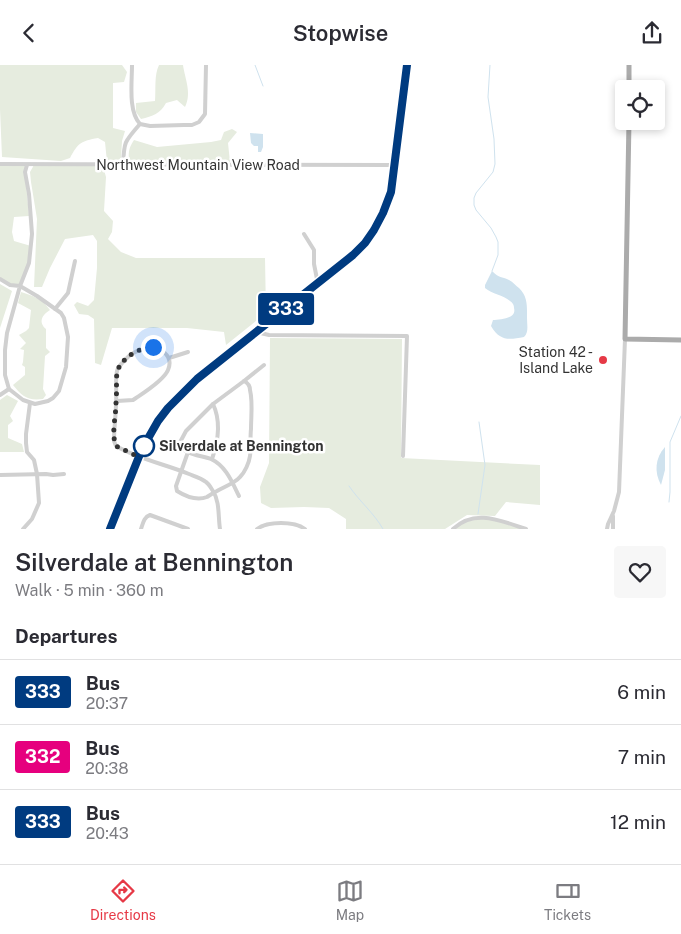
<!DOCTYPE html>
<html lang="en">
<head>
<meta charset="utf-8">
<style>
  body { margin:0; font-family:"Public Sans",sans-serif; background:#f7f7f7; color:#2b2b33; height:100vh; display:flex; flex-direction:column; font-size:19px; white-space:nowrap }
  * { box-sizing:border-box; margin:0 }
  p { font-size:16px; color:#7c7c81 }
  .icon { flex:none; width:28px; height:28px; fill:none; stroke:currentColor; stroke-width:2; stroke-linecap:round; stroke-linejoin:round }
  .map { position:relative; height:464px; overflow:hidden }
  .drawer { display:flex; flex-direction:column; background:#fff; flex:1 }
  .drawer>* { flex:none }
  .badge { padding:0 10px; border-radius:4px; font-size:18px; line-height:32px }
  .tools { position:absolute; left:615px; top:15px; display:grid; gap:10px }
  .tools a { display:grid; place-items:center; width:50px; height:50px; border-radius:5px; background:#fff; box-shadow:0 2px 8px #0003; font-size:25px }
  .you { position:absolute; width:25px; height:25px; margin:-12px; border:4px solid #fff; border-radius:50%; background:#1a73e8; box-shadow:0 0 0 8px #1a73e833 }
  .map>.badge { position:absolute; translate:-50% -50%; box-shadow:0 0 0 2px #fff }
  h2 { padding:0 15px; font-size:19px; line-height:45px }
  .round { display:grid; place-items:center; flex:none; width:52px; height:52px; border-radius:5px; background:#f7f7f7 }
  .headline { display:flex; align-items:center; justify-content:space-between; height:85px; padding:0 15px }
  h1 { font-size:24px; font-weight:600; line-height:38px }
  ul { padding:0; list-style:none }
  li { display:flex; align-items:center; gap:15px; height:65px; padding:0 15px; border-top:1px solid #e1e1e2 }
  li div { flex:1 }
  li b { display:block; font-size:19px }
  li em { font-style:normal }
  li .badge { min-width:55px; font-weight:700; text-align:center }
  header { display:flex; justify-content:space-between; align-items:center; height:65px; padding:0 15px; background:#fff; font-size:22px; font-weight:600 }
  .tabs { display:flex; justify-content:space-around; align-items:center; height:70px; border-top:1px solid #e1e1e2; background:#fff; font-size:14px; color:#7c7c81 }
  .tabs a { display:grid; justify-items:center; gap:2px }
  .tabs .selected { color:#e63946 }
  .map>svg:first-child { display:block }
  .green { fill:#e6ecdf }
  .water { fill:#cfe2ee }
  .lines { fill:none; stroke-linecap:round; stroke-linejoin:round }
  .stream { stroke:#cfe2ee; stroke-width:1 }
  .minor { stroke:#d0d0d0; stroke-width:4 }
  .major { stroke:#ababab; stroke-width:5 }
  .line-casing { stroke:#fff; stroke-width:11 }
  .line { stroke:#003b80; stroke-width:8 }
  .walk { stroke:#333; stroke-width:5; stroke-dasharray:0 9 }
  .poi-dot { fill:#e63946; stroke:#fff; stroke-width:2 }
  .stop-dot { fill:#fff; stroke:#003b80; stroke-width:2.5 }
  .labels { text-anchor:middle; stroke-width:5; stroke-linejoin:round; paint-order:stroke }
  .street-label { font-size:14px; fill:#333; stroke:#fff }
  .poi-label { font-size:14px; fill:#333; stroke:#fff; text-anchor:end }
  .stop-label { font-size:14px; font-weight:bold; fill:#333; stroke:#fff; text-anchor:start }
</style>
</head>
<body>
<header><svg class="icon" aria-label="back" viewBox="0 0 24 24"><path d="M15 5l-7 7 7 7"/></svg>Stopwise<svg class="icon" aria-label="share" viewBox="0 0 24 24"><path d="M12 15V3M7 8l5-5 5 5M5 13v7h14v-7"/></svg></header>
<div class="map">
<svg width="681" height="464" viewBox="0 0 681 464">
  <rect width="100%" height="100%" fill="#fff"/>
  <g class="green">
    <path d="M0,0H122L127,7L124,17L113,18V63L125,66L122,76L121,93L118,97H107L105,77L98,73C81,76 78,78 70,93L61,96L2,92L0,44Z"/>
    <path d="M159,0H183C185,14 192,28 185,42L177,35L166,38C160,49 153,51 141,54L136,47V38L155,36C156,24 154,10 159,0Z"/>
    <path d="M232,64L237,67L228,78L230,97H132L129,94C128,86 130,81 134,75L157,82L211,77L221,75L224,67Z"/>
    <polygon points="0,99 27,100 25,107 29,151 14,152 12,167 14,176 31,181 29,198 20,221 10,220 0,214"/>
    <polygon points="34,100 103,101 106,112 104,146 113,156 112,167 108,174 121,187 136,193 265,193 266,248 226,280 224,267 187,263 112,263 101,300 95,298 94,254 88,250 79,249 74,240 77,237 88,241 94,235 97,203 97,176 93,170 65,174 50,203 42,222 34,222 37,154 31,117 30,107"/>
    <polygon points="0,219 12,226 0,263"/>
    <path d="M21,227C34,231 42,234 50,245C42,250 38,257 46,264V283L50,287L45,291L43,324L46,330L43,334C27,336 22,331 13,320L25,310V302L22,300L23,297L24,285L20,284L26,278L19,270L26,266L29,263L31,245L18,238Z"/>
    <polygon points="270,273 402,274 401,393 540,400 540,440 506,437 495,451 467,450 445,464 346,464 346,454 329,443 304,442 271,443 261,438 260,422 269,398"/>
    <polygon points="7,330 18,336 10,351 13,356 8,360 8,373 22,379 24,387 0,387 0,335"/>
    <polygon points="484,453 526,464 453,464 459,458"/>
  </g>
  <g class="water">
    <polygon points="250,68 263,69 263,82 261,87 258,87 258,81 254,81 251,78"/>
    <path d="M492,206C500,214 501,211 509,215C513,217 516,221 519,223C528,232 527,241 527,253C527,260 529,267 524,272C508,275 500,276 491,261L493,255C500,254 517,254 514,243C514,240 513,238 510,236C503,230 492,229 485,223V220Z"/>
    <path d="M665,382V405L661,420C654,407 655,393 665,382Z"/>
  </g>
  <g class="lines">
    <g class="stream">
      <polyline points="255,0 263,21"/>
      <polyline points="490,0 488,32 494,74 495,99 493,107 476,128 474,133 474,140 476,145 491,163 496,172 498,177 498,190 492,206"/>
      <path d="M349,421C359,436 374,448 383,464"/>
      <polyline points="669,437 670,427 670,377 681,351"/>
      <polyline points="478,449 485,400 479,357"/>
    </g>
    <g class="minor">
      <path d="M132,0C132,18 128,46 140,59L150,61L184,60H192L199,57L205,49L206,0"/>
      <polyline points="0,99 395,100"/>
      <path d="M123,100C124,77 124,77 140,59"/>
      <polyline points="304,169 314,185 314,199 318,219"/>
      <polyline points="0,214 10,220 20,221 37,231 61,248 64,253 68,272 66,302 59,326 53,333 48,336 35,339 23,335 9,324 5,310 5,285 7,268 20,221 29,198 32,169 29,129 25,107 27,100"/>
      <polyline points="55,244 68,228 75,196"/>
      <polyline points="256,267 269,270 407,271 403,391"/>
      <polyline points="169,293 188,287"/>
      <polyline points="244,316 264,300"/>
      <polyline points="0,330 9,324"/>
      <path d="M117,336L133,335L136,333C145,327 164,315 168,305C174,291 160,280 146,283C137,285 130,289 124,296C121,299 118,302 117,306C115,316 117,327 116,337C116,350 114,363 114,376L116,381C138,394 165,399 189,409C194,411 201,413 206,417C209,419 211,423 213,426C220,437 218,452 220,464"/>
      <path d="M188,387L176,421L177,426C185,431 197,436 207,432C210,430 213,428 217,426C224,422 235,418 240,412C245,407 249,398 250,391C251,383 250,373 251,364C251,352 253,337 250,325C250,321 248,318 244,316L213,339L186,366L178,381C181,383 185,386 188,387C195,391 204,391 211,394C226,401 232,417 239,431"/>
      <path d="M212,394C218,377 221,356 213,339"/>
      <polyline points="0,410 46,409 53,410 64,409"/>
      <polyline points="23,464 32,454 39,438 37,409 34,395 27,387 26,378 26,369 30,338"/>
      <path d="M141,464C143,458 144,452 150,450L188,464"/>
      <path d="M257,464C268,456 294,456 305,464"/>
      <path d="M453,464C475,443 501,456 526,464"/>
      <polyline points="607,464 608,459 614,446 619,427 625,274"/>
      <polyline points="613,464 613,451"/>
    </g>
    <g class="major">
      <polyline points="629,24 629,0"/>
      <polyline points="629,56 625,274 681,275"/>
      <polyline points="110,464 142,384 154,362 168,343 197,314 353,190 365,178 374,165 383,148 391,127 407,0"/>
    </g>
  </g>
  <g class="lines">
    <defs>
      <polyline id="line" points="110,464 142,384 158,356 168,343 197,314 353,190 365,178 374,165 383,148 391,127 407,0"/>
    </defs>
    <use href="#line" class="line-casing"/>
    <use href="#line" class="line"/>
    <path class="walk" d="M144,381L139,392L116,381C111,368 116,352 116,338C117,327 116,317 117,306C124,291 137,284 153,282"/>
  </g>
  <circle class="poi-dot" cx="603" cy="295" r="5"/>
  <circle class="stop-dot" cx="144" cy="381" r="10"/>
  <g class="labels">
    <g class="street-label">
      <text x="198" y="105">Northwest Mountain View Road</text>
    </g>
    <g class="poi-label">
      <text x="593" y="292">Station 42 -<tspan x="593" dy="16">Island Lake</tspan></text>
    </g>
    <g class="stop-label">
      <text x="159" y="386">Silverdale at Bennington</text>
    </g>
  </g>
</svg>
<div class="tools">
<a><svg class="icon" aria-label="locate" viewBox="0 0 24 24"><circle cx="12" cy="12" r="6"/><path d="M12 2v4M12 18v4M2 12h4M18 12h4"/></svg></a>
</div>
<div class="you" style="left:153px;top:282px"></div>
<b class="badge" style="left:286px;top:244px;background:#003b80;color:#fff">333</b>
</div>
<section class="drawer">
<div class="headline"><div><h1>Silverdale at Bennington</h1><p>Walk · 5 min · 360 m</p></div><a class="round"><svg class="icon" aria-label="heart" viewBox="0 0 24 24"><path d="M12 20l-8-8c-3-5 5-10 8-4 3-6 11-1 8 4z"/></svg></a></div>
<h2>Departures</h2>
<ul>
<li><span class="badge" style="background:#003b80;color:#fff">333</span><div><b>Bus</b><p>20:37</p></div><em>6 min</em></li>
<li><span class="badge" style="background:#e6007e;color:#fff">332</span><div><b>Bus</b><p>20:38</p></div><em>7 min</em></li>
<li><span class="badge" style="background:#003b80;color:#fff">333</span><div><b>Bus</b><p>20:43</p></div><em>12 min</em></li>
</ul>
</section>
<nav class="tabs">
<a class="selected"><svg class="icon" aria-label="directions" viewBox="0 0 24 24"><path d="M12 3l9 9-9 9-9-9zM9 14v-3h6M13 9l2 2-2 2"/></svg>Directions</a>
<a><svg class="icon" aria-label="map" viewBox="0 0 24 24"><path d="M3 6l6-2 6 2 6-2v14l-6 2-6-2-6 2zM9 4v14M15 6v14"/></svg>Map</a>
<a><svg class="icon" aria-label="tickets" viewBox="0 0 24 24"><path d="M3 7h18v10H3zM15 7v10"/></svg>Tickets</a>
</nav>
</body>
</html>
